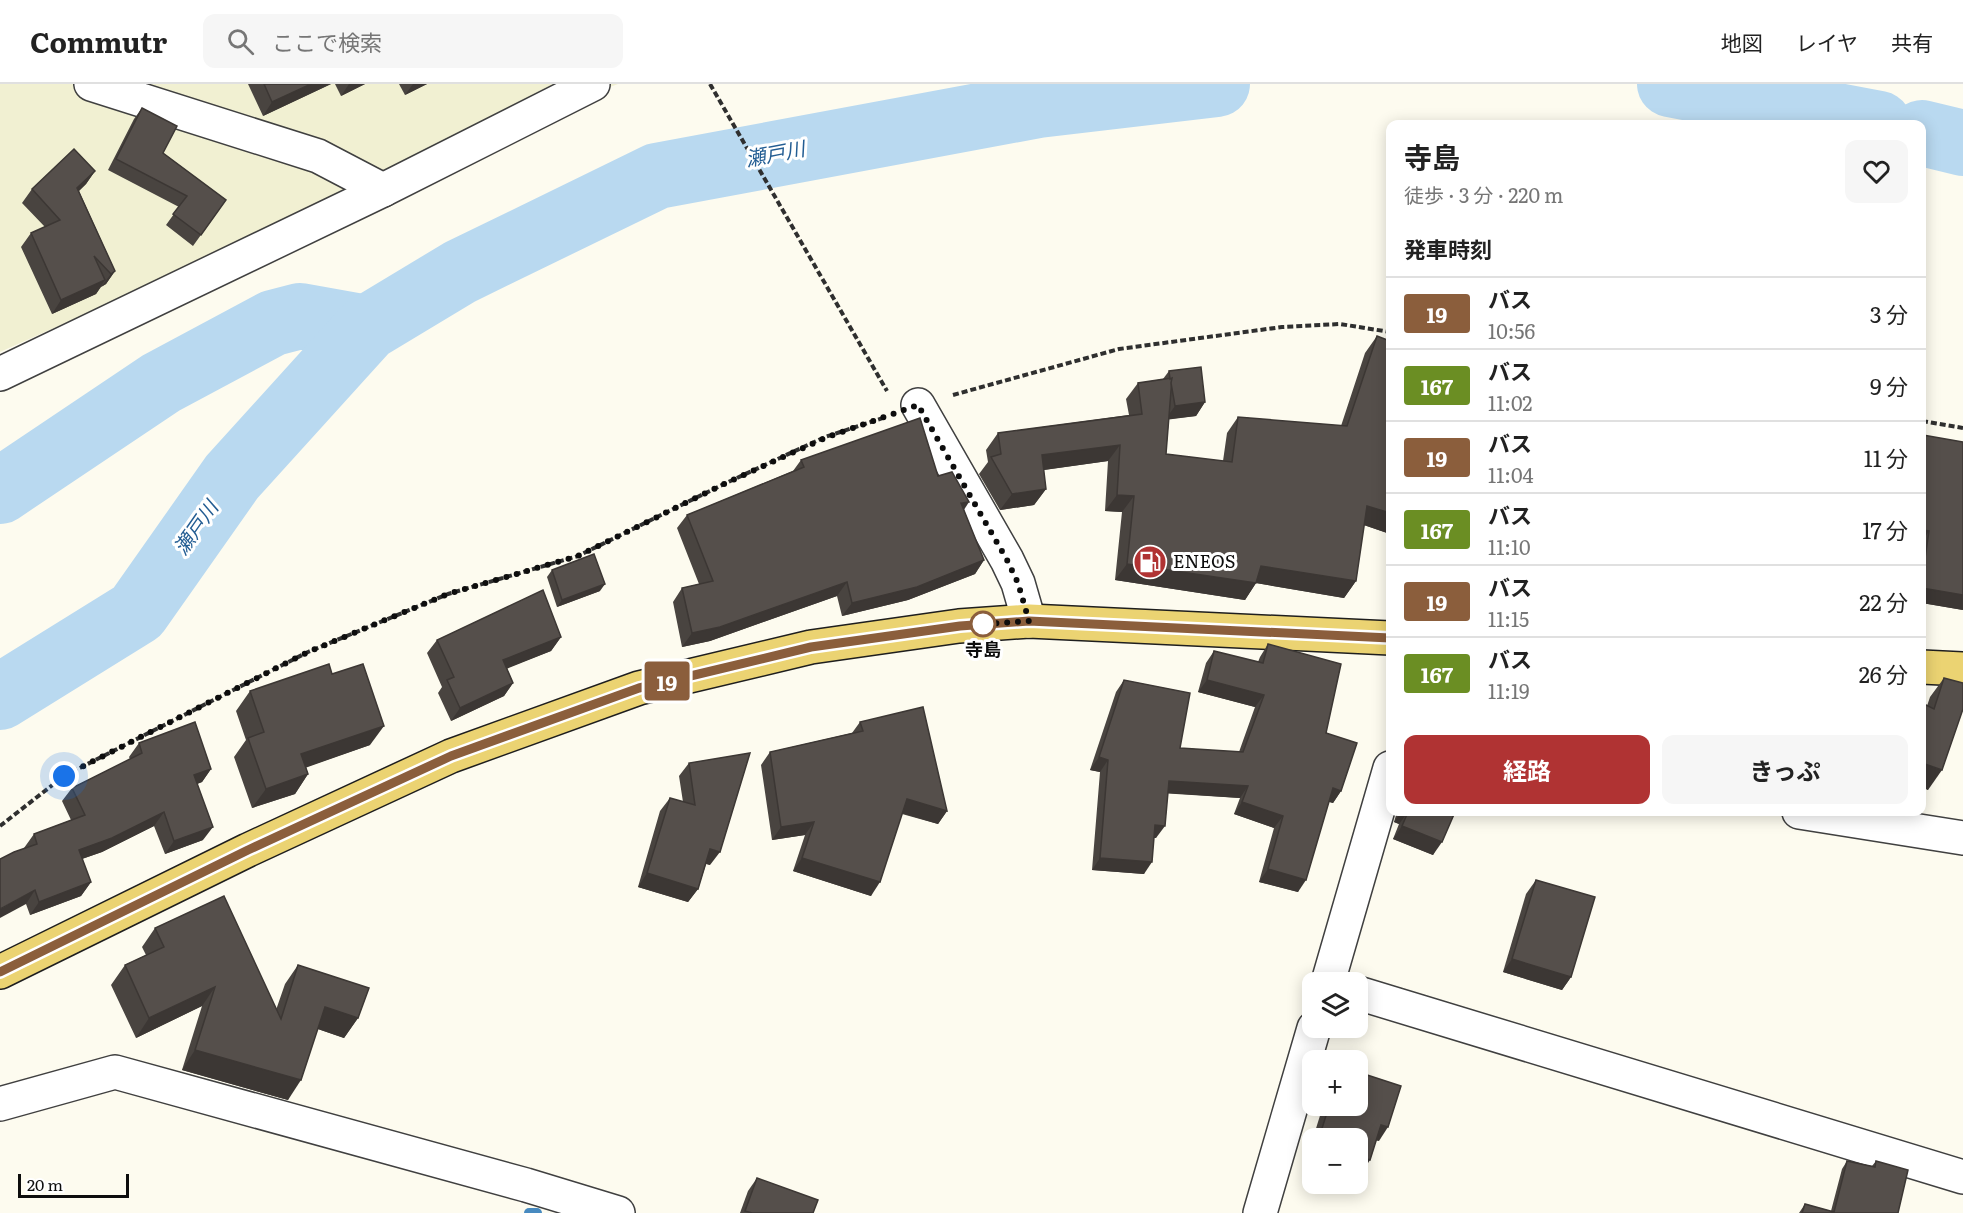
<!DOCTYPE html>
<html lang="ja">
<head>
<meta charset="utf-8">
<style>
  body { margin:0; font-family:Literata,"Noto Sans JP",serif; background:#f6f6f6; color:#222; height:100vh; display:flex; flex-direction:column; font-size:22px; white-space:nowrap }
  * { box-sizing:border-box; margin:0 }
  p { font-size:20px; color:#767676 }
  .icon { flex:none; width:33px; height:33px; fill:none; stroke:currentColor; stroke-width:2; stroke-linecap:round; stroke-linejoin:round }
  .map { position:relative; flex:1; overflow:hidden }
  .details { position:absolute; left:1386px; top:36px; width:540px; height:696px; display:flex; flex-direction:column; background:#fff; border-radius:12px; box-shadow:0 3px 15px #0003 }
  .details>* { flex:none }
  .badge { padding:0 12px; border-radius:4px; font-size:21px; line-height:39px }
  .buttons { position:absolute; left:1302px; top:888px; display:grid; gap:12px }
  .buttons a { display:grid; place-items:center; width:66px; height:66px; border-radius:12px; background:#fff; box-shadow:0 3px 15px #0003; font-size:30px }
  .scale { position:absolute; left:18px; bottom:15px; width:111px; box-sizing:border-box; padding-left:6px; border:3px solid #0d0d0d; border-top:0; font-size:16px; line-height:21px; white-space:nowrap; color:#0d0d0d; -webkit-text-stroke:4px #fff; paint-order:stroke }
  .you { position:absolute; width:30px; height:30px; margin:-15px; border:4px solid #fff; border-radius:50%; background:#1a73e8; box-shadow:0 0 0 9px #1a73e833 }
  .map>.badge { position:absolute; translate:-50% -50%; box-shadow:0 0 0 3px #fff }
  h2 { padding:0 18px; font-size:22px; line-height:54px }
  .round { display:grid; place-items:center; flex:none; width:63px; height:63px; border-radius:12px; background:#f6f6f6 }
  .head { display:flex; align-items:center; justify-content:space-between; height:102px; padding:0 18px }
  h1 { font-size:28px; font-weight:700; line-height:45px }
  .primary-button { display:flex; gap:12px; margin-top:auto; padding:12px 18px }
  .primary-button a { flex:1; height:69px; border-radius:12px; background:#b03333; color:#fff; font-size:24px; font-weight:700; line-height:69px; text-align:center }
  .primary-button a+a { background:#f6f6f6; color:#222 }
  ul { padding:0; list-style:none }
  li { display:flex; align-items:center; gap:18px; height:72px; padding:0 18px; border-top:2px solid #e0e0e0 }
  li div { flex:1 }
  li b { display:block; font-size:22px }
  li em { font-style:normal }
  li .badge { min-width:66px; font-weight:700; text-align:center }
  header { display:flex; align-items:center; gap:36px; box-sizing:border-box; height:84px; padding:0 30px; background:#fff; border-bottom:2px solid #e0e0e0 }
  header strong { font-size:28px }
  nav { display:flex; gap:33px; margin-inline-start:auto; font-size:21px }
  .search { width:420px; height:54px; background:#f6f6f6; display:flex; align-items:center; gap:15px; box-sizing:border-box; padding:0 21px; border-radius:12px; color:#767676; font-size:22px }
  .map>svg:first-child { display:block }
  .farmland { fill:#f1f0d2 }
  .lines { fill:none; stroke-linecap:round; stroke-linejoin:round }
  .stream { stroke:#478ac0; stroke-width:10 }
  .river { stroke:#b9d9f0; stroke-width:66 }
  .minor-casing { stroke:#404040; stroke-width:36 }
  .major-casing { stroke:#1e1e1e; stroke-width:36 }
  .path { stroke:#2f2f2f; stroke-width:4; stroke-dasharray:6 3; stroke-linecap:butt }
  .minor { stroke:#fff; stroke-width:33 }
  .major { stroke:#ebd372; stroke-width:33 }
  .wall { fill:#494440 }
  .shaded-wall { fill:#3c3734 }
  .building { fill:#554f4b; stroke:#3c3734; stroke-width:1.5 }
  .line-casing { stroke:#fff; stroke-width:14 }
  .line { stroke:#8b5e3c; stroke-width:9 }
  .walk { stroke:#0d0d0d; stroke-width:6; stroke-dasharray:0 10.8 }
  .stop-dot { fill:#fff; stroke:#8b5e3c; stroke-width:3 }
  .labels { text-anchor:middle; stroke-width:6; stroke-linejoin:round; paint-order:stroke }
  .poi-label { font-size:18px; fill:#0d0d0d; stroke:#fff; text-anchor:start }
  .stop-label { font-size:18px; font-weight:bold; fill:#0d0d0d; stroke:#fff }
  .water-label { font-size:20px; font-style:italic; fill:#235d93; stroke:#fff }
</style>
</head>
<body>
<header>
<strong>Commutr</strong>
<div class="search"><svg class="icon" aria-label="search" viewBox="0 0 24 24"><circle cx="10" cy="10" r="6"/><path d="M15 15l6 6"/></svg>ここで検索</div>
<nav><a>地図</a><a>レイヤ</a><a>共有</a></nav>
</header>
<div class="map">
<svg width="1963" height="1129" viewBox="0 0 1963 1129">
  <rect width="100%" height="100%" fill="#fdfbef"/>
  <polygon class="farmland" points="0,0 618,0 524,35 0,268"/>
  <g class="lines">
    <polyline class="stream" points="529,1129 537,1129"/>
    <g class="river">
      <polyline points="1670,0 1879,40"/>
      <polyline points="1922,49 1963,59"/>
      <polyline points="0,407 161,299 273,239 300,232 367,244"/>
      <polyline points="0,613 137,528 232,393 367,244 460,188 657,92 1038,21 1217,0"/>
    </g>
    <defs>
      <g id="minor">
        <polyline points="91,0 318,72 383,106"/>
        <polyline points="0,290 383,106 593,0"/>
        <polyline points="918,321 1007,476 1018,499 1029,537"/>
        <polyline points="1799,728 1963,754"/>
        <polyline points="1328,898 1390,684"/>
        <polyline points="1358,909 1963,1093"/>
        <polyline points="0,1020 115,988 526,1101 618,1129"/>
        <polyline points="1260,1129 1314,944"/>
      </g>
      <g id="major">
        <polyline points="1922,583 1963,585"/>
        <polyline points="0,888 248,766 451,672 639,604 811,563 959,542 1029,537 1390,554"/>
      </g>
    </defs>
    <use href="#minor" class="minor-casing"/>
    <use href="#major" class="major-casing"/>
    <g class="path">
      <polyline points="710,0 887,307"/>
      <polyline points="953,311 1119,265 1282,243 1340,240 1390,248"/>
      <polyline points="1922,337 1963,344"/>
      <polyline points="0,742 64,692 308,568 448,510 578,472 724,400 825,353 886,333"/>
    </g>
    <use href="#minor" class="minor"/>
    <use href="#major" class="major"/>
  </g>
  <g class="wall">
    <polygon points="248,0 331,0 263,32"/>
    <polygon points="335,0 365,0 341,12"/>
    <polygon points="399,0 427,0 405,11"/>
    <polygon points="142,24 163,69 226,116 193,162 166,141 179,123 108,86 134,35"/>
    <polygon points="95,87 86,100 79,107 115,187 106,200 101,203 96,210 52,230 21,163 31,149 45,143 22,119 32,105"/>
    <polygon points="1377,252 1390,450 1364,441 1356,497 1344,514 1256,499 1245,516 1115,496 1122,428 1105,427 1108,377 1043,386 1046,405 1034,421 1000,426 979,390 988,378 986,366 998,349 1129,331 1126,315 1138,299 1163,295 1169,287 1205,318 1196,332 1169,335 1166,370 1223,377 1227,349 1238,333 1341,342 1365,269"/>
    <polygon points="1923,351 1963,526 1922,519 1922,354"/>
    <polygon points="801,376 938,392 964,426 984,476 975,490 908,516 842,532 837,512 710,557 682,563 673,518 682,504 699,500 677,444 687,431 793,387"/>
    <polygon points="552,486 600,507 557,523 547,493"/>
    <polygon points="561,553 551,567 507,584 513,599 504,612 451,637 438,609 442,603 427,569 437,556"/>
    <polygon points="1268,560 1326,649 1341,707 1333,719 1329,718 1298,808 1259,798 1274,744 1234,730 1240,714 1168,709 1156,754 1154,754 1144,790 1092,786 1100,688 1090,686 1116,608 1124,596 1180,664 1239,668 1255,623 1198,608 1206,579 1214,567 1258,578 1260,573"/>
    <polygon points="332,590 370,661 306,683 308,690 295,710 252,724 234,673 246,656 236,627 250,607"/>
    <polygon points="1944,594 1928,706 1922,703 1922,619 1927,622 1930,613"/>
    <polygon points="860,638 947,727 938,740 902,730 871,812 793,787 805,751 772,756 761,681 770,668 852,649"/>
    <polygon points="139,659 211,685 202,698 197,700 203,756 165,770 154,742 102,768 82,775 91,798 81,812 30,831 26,820 24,764 34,750 71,736 62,717 72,704 130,675 129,673"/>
    <polygon points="689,679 710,781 706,780 698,805 688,818 638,803 660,727 670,714 683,718 679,692"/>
    <polygon points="1397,728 1455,728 1433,771 1393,755 1399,740 1394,738"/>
    <polygon points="1536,796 1571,893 1562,906 1503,888 1526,810"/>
    <polygon points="155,844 276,926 285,900 298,881 358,934 344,954 318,945 288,1016 182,986 202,922 136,954 111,901 125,881 146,871 142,863"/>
    <polygon points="1323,1022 1358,1022 1379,1057 1376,1056 1361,1090 1358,1054 1313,1054"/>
    <polygon points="1312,1058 1312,1075 1308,1074"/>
    <polygon points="1847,1077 1872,1082 1876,1077 1898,1129 1799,1129 1805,1120 1831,1127 1842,1085"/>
    <polygon points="757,1094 813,1129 740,1129 748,1107"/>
  </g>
  <g class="shaded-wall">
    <polygon points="311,0 331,0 263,32 272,18"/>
    <polygon points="349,0 365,0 341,12"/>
    <polygon points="413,0 427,0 405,11"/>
    <polygon points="95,87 86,100 68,117 77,104"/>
    <polygon points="115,187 106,200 101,203 111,190"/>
    <polygon points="105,196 96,210 52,230 61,216"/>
    <polygon points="1205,318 1196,332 1165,336 1175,322"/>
    <polygon points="1120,361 1108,377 1030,388 1042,371"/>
    <polygon points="1046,405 1034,421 1000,426 1012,410"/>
    <polygon points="1117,411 1134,412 1122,428 1105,427"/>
    <polygon points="969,418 960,432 961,419"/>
    <polygon points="1367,422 1390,429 1390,450 1355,438"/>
    <polygon points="1922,446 1929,447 1922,458"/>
    <polygon points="984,476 975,490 908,516 842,532 852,519"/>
    <polygon points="1127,480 1261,482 1356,497 1344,514 1256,499 1245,516 1115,496"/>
    <polygon points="847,498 837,512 710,557 682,563 692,549"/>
    <polygon points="605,500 600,507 557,523 562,516"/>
    <polygon points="1922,504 1963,511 1963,526 1922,519"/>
    <polygon points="561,553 551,567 494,590 503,576"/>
    <polygon points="1207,596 1264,611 1255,623 1198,608"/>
    <polygon points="513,599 504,612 451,637 460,624"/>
    <polygon points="384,642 370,661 288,690 301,670"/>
    <polygon points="1099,673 1108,676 1100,688 1090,686"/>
    <polygon points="1922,679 1942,686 1928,706 1922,703"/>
    <polygon points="211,685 202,698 184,705 194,691"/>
    <polygon points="308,690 295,710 252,724 266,705"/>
    <polygon points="1169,697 1248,702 1240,714 1160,709"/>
    <polygon points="1333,704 1341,707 1333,719 1324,716"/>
    <polygon points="907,715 947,727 938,740 898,728"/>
    <polygon points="1242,718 1283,732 1274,744 1234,730"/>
    <polygon points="164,728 154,742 102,768 70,779 79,766"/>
    <polygon points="1401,728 1408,728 1399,740 1394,738"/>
    <polygon points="814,738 805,751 772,756 781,743"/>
    <polygon points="1155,741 1165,742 1156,754 1147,754"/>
    <polygon points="1402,742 1442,758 1433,771 1393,755"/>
    <polygon points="213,743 203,756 165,770 174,757"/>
    <polygon points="710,765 720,768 710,781 701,778"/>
    <polygon points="802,774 880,798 871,812 793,787"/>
    <polygon points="1100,774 1152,778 1144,790 1092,786"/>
    <polygon points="1268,785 1306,796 1298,808 1259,798"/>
    <polygon points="647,789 698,805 688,818 638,803"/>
    <polygon points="91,798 81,812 30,831 39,818"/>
    <polygon points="35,806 26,820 0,834 0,825"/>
    <polygon points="1512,875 1571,893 1562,906 1503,888"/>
    <polygon points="215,903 202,922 136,954 149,934"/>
    <polygon points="325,923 358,934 344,954 312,943"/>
    <polygon points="195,966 301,996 288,1016 182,986"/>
    <polygon points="1381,1041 1388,1043 1379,1057 1372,1055"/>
    <polygon points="1312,1067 1312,1075 1308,1074"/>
    <polygon points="1358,1072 1370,1076 1361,1090 1358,1089"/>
  </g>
  <g class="building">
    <polygon points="264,0 311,0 272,18"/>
    <polygon points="142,24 177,42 163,69 226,116 201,151 173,130 187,112 116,75"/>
    <polygon points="74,65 95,87 77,104 115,187 111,190 94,172 105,196 61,216 31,149 60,136 32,105"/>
    <polygon points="1377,252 1390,257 1390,429 1367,422 1356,497 1261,482 1256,499 1127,480 1134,412 1117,411 1120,361 1042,371 1046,405 1012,410 991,373 1001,370 998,349 1142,330 1138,299 1172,294 1166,370 1232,378 1238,333 1347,342"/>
    <polygon points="1201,283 1205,318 1175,322 1171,299 1172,294 1170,295 1169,287"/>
    <polygon points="920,334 938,392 952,388 969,418 961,419 984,476 917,503 852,519 847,498 720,543 692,549 682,504 713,497 687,431 804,383 801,376"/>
    <polygon points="1923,351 1963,358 1963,511 1922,504 1922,495 1929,447 1922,446 1922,379"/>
    <polygon points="594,470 605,500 562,516 552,486"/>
    <polygon points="543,506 561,553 503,576 513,599 460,624 447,596 454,593 437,556"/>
    <polygon points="1268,560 1341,580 1326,649 1357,659 1341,707 1333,704 1306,796 1268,785 1283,732 1242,718 1248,702 1169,697 1165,742 1155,741 1152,778 1100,774 1108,676 1099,673 1124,596 1190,609 1180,664 1243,668 1264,611 1207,596 1214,567 1263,579"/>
    <polygon points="329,580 332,590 363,580 384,642 301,670 308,690 266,705 248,654 264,648 250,607"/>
    <polygon points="1944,594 1963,599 1963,625 1942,686 1922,679 1922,619 1934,625"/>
    <polygon points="923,623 947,727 907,715 880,798 802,774 814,738 781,743 770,668 863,647 860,638"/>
    <polygon points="195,638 211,685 194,691 213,743 174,757 164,728 112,754 79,766 91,798 39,818 35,806 0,825 0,775 14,768 37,760 34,750 85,731 72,704 142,669 139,659"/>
    <polygon points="750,669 720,768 710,765 698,805 647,789 670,714 695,721 689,679"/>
    <polygon points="1408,728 1455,728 1442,758 1402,742"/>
    <polygon points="1536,796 1595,813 1571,893 1512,875"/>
    <polygon points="224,812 281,935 298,881 369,904 358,934 325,923 301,996 195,966 215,903 149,934 125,881 164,863 155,844"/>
    <polygon points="1358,988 1401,1002 1388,1043 1381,1041 1370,1076 1358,1072 1358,1054 1319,1054 1329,1022 1358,1022"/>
    <polygon points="1847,1077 1875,1083 1876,1077 1908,1086 1898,1129 1802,1129 1805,1120 1834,1128"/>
    <polygon points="757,1094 818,1116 813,1129 752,1129 745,1127"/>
  </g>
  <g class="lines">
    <defs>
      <polyline id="line" points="0,888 248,766 451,672 639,604 682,594 811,563 960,542 1029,537 1390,554"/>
    </defs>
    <use href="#line" class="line-casing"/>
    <use href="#line" class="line"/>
    <polyline class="walk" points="64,692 308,568 448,510 578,472 724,400 825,354 918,321 1007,476 1018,499 1029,537 983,540"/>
  </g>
  <defs>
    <symbol id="fuel-disc" viewBox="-11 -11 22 22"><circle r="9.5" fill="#b03333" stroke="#fff"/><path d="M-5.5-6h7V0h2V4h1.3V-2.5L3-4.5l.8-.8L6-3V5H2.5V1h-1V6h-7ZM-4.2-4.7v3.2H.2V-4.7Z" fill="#fff"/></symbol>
  </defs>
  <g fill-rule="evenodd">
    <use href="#fuel-disc" x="1131" y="459" width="38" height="38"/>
  </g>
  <circle class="stop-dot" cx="983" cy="540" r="12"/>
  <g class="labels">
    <g class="poi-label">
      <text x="1173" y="484">ENEOS</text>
    </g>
    <g class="stop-label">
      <text x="983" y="572">寺島</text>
    </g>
    <g class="water-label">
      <text transform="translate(775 70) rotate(-11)" y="7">瀬戸川</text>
      <text transform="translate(196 444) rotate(-55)" y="7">瀬戸川</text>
    </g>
  </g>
</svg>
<div class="buttons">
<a><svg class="icon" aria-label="layers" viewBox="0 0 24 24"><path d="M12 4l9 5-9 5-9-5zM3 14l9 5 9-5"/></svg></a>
<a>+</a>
<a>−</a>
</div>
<div class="scale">20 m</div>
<div class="you" style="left:64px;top:692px"></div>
<b class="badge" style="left:667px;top:597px;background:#8b5e3c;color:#fff">19</b>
<section class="details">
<div class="head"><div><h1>寺島</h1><p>徒歩 · 3 分 · 220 m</p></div><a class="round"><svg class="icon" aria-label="heart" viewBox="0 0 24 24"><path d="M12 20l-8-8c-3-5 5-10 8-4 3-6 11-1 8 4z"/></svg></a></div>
<h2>発車時刻</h2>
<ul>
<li><span class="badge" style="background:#8b5e3c;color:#fff">19</span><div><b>バス</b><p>10:56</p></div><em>3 分</em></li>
<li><span class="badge" style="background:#6b8e23;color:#fff">167</span><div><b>バス</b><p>11:02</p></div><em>9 分</em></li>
<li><span class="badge" style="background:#8b5e3c;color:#fff">19</span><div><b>バス</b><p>11:04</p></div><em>11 分</em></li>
<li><span class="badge" style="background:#6b8e23;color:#fff">167</span><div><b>バス</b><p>11:10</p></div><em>17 分</em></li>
<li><span class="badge" style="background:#8b5e3c;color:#fff">19</span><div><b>バス</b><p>11:15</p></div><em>22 分</em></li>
<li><span class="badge" style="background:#6b8e23;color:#fff">167</span><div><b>バス</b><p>11:19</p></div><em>26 分</em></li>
</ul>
<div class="primary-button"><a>経路</a><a>きっぷ</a></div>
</section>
</div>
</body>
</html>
